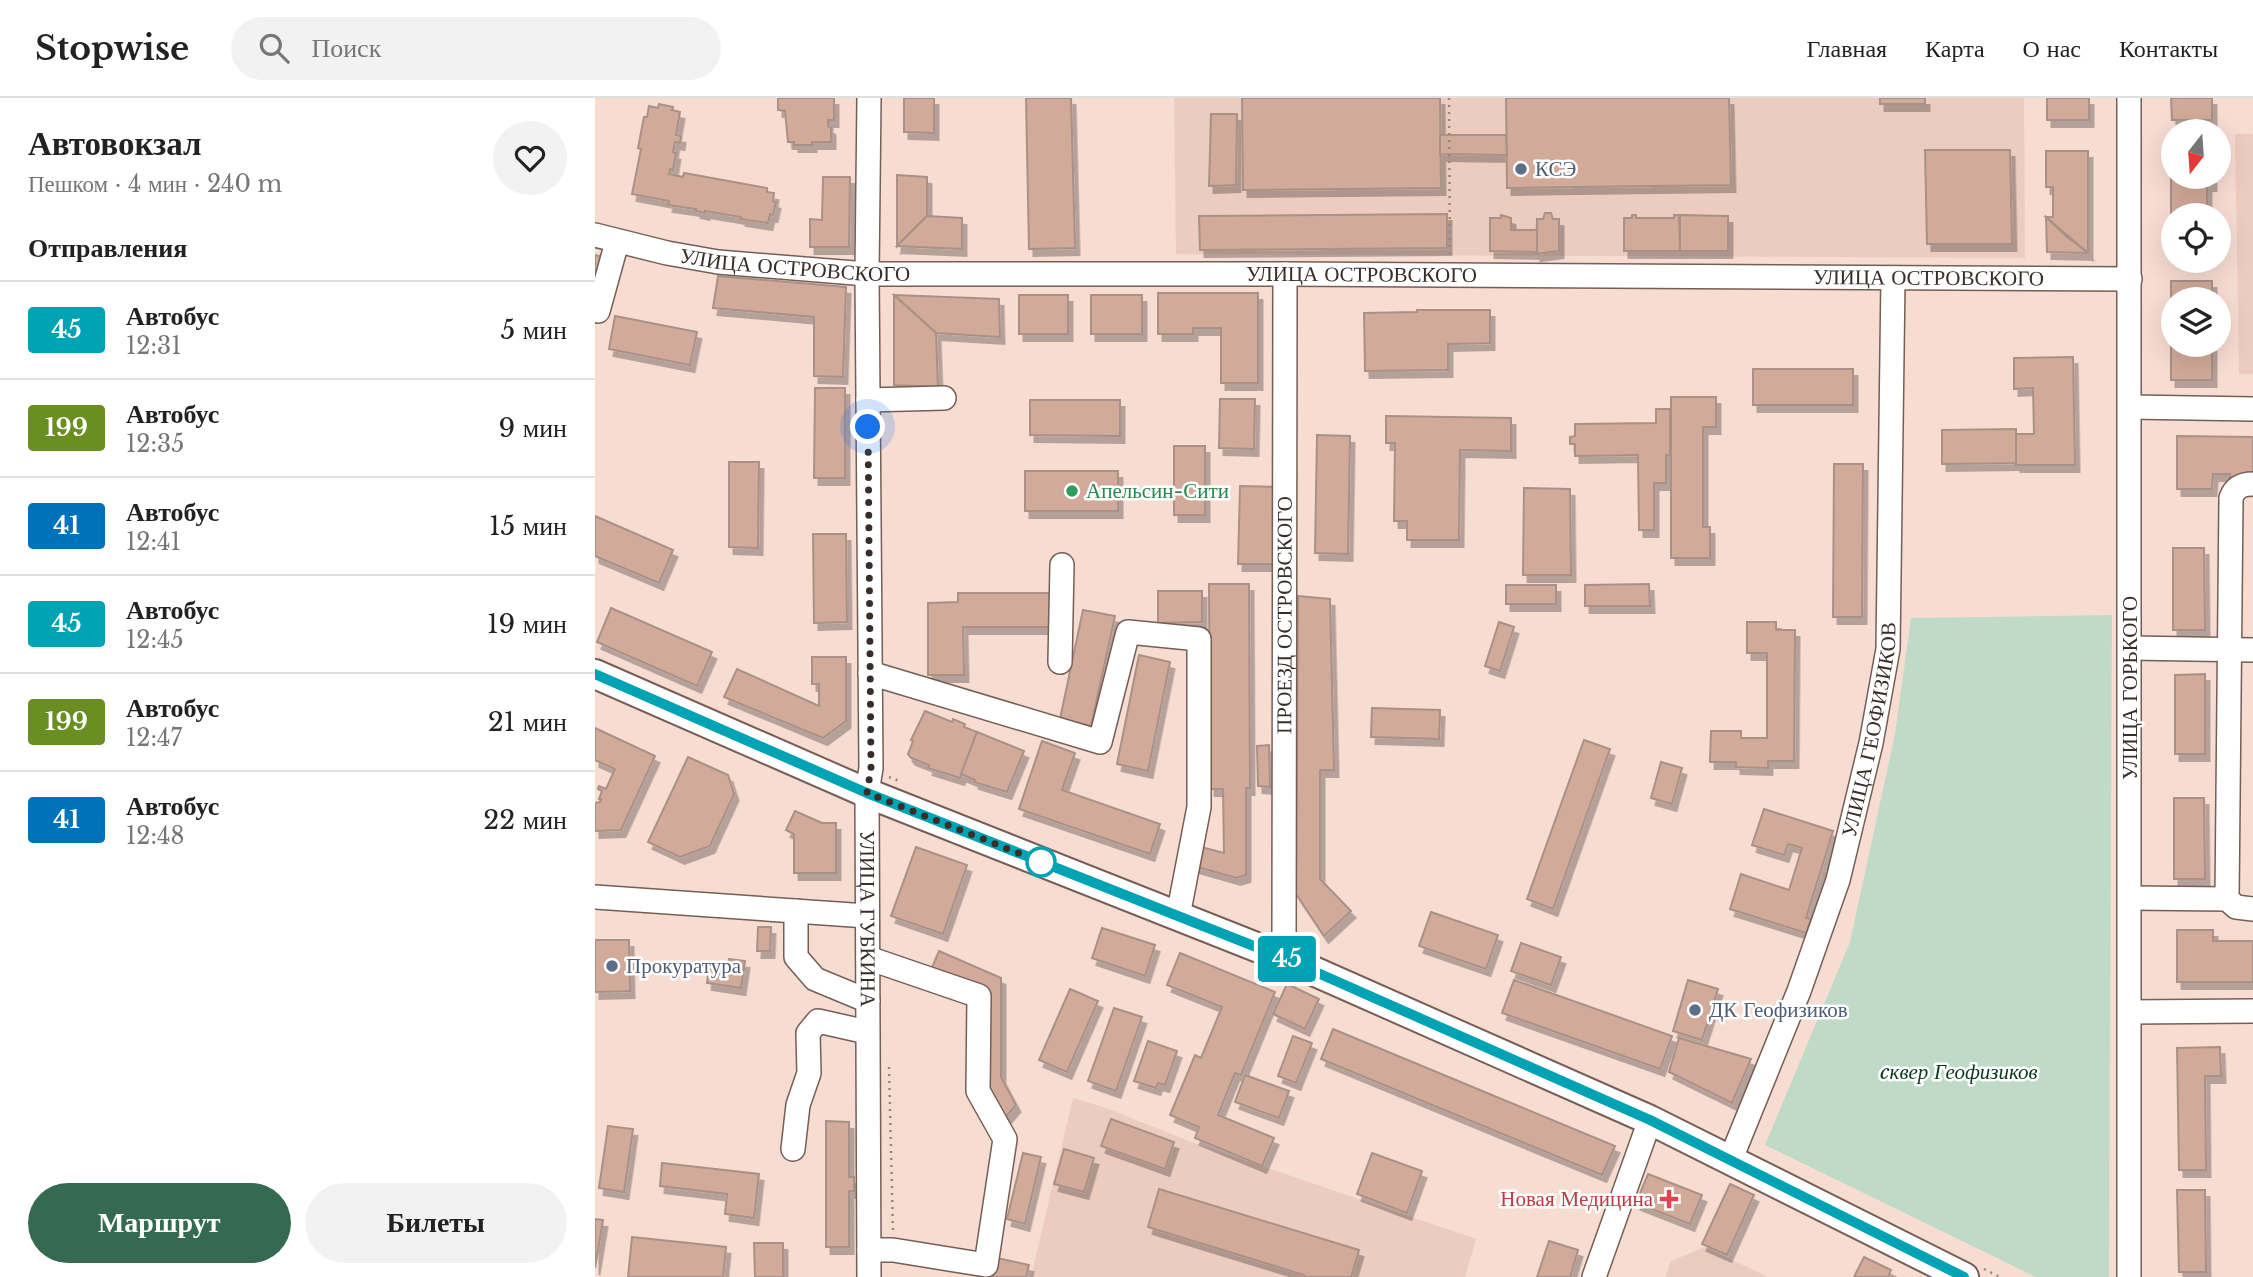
<!DOCTYPE html>
<html lang="ru">
<head>
<meta charset="utf-8">
<style>
  body { margin:0; font-family:"Libre Baskerville",serif; background:#f2f2f2; color:#222; height:100vh; display:flex; flex-direction:column; font-size:26px; white-space:nowrap }
  * { box-sizing:border-box; margin:0 }
  p { font-size:23px; color:#767676 }
  .icon { flex:none; width:38px; height:38px; fill:none; stroke:currentColor; stroke-width:2; stroke-linecap:round; stroke-linejoin:round }
  .map { position:relative; flex:1; overflow:hidden }
  .sheet { display:flex; flex-direction:column; background:#fff; width:595px }
  .sheet>* { flex:none }
  .badge { padding:0 14px; border-radius:5px; font-size:24px; line-height:46px }
  .needle { width:46px; rotate:197deg }
  .controls { position:absolute; left:1566px; top:21px; display:grid; gap:14px }
  .controls a { display:grid; place-items:center; width:70px; height:70px; border-radius:50%; background:#fff; box-shadow:0 7px 28px #0002; font-size:35px }
  .you { position:absolute; width:35px; height:35px; margin:-18px; border:5px solid #fff; border-radius:50%; background:#1a73e8; box-shadow:0 0 0 10px #1a73e833 }
  .map>.badge { position:absolute; translate:-50% -50%; box-shadow:0 0 0 4px #fff }
  h2 { padding:0 28px; font-size:26px; line-height:63px }
  .round { display:grid; place-items:center; flex:none; width:74px; height:74px; border-radius:37px; background:#f2f2f2 }
  .head { display:flex; align-items:center; justify-content:space-between; height:119px; padding:0 28px }
  h1 { font-size:33px; font-weight:800; line-height:52px }
  .primary-button { display:flex; gap:14px; margin-top:auto; padding:14px 28px }
  .primary-button a { flex:1; height:80px; border-radius:42px; background:#346a51; color:#fff; font-size:28px; font-weight:800; line-height:80px; text-align:center }
  .primary-button a+a { background:#f2f2f2; color:#222 }
  ul { padding:0; list-style:none }
  li { display:flex; align-items:center; gap:21px; height:98px; padding:0 28px; border-top:2px solid #e0e0e0 }
  li div { flex:1 }
  li b { display:block; font-size:26px }
  li em { font-style:normal }
  li .badge { min-width:77px; font-weight:700; text-align:center }
  header { display:flex; align-items:center; gap:42px; box-sizing:border-box; height:98px; padding:0 35px; background:#fff; border-bottom:2px solid #e0e0e0 }
  header strong { font-size:33px }
  nav { display:flex; gap:38px; margin-inline-start:auto; font-size:24px }
  .search { width:490px; height:63px; background:#f2f2f2; display:flex; align-items:center; gap:18px; box-sizing:border-box; padding:0 24px; border-radius:38px; color:#767676; font-size:26px }
  main { display:flex; flex:1; min-height:0 }
  .map>svg:first-child { display:block }
  .built { fill:#edccc0 }
  .green { fill:#bfdbc7 }
  .building { fill:#d2aa9a; stroke:#a99187; stroke-width:2; filter:url(#shadow) }
  .lines { fill:none; stroke-linecap:round; stroke-linejoin:round }
  .minor-casing { stroke:#755e56; stroke-width:26 }
  .major-casing { stroke:#755e56; stroke-width:32 }
  .path { stroke:#98867f; stroke-width:2.5; stroke-dasharray:2 5; stroke-linecap:butt }
  .minor { stroke:#fff; stroke-width:23 }
  .major { stroke:#fff; stroke-width:28 }
  .line-casing { stroke:#fff; stroke-width:16 }
  .line { stroke:#00a3b4; stroke-width:10 }
  .walk { stroke:#372d29; stroke-width:7; stroke-dasharray:0 12.6 }
  .service-dot { fill:#5c6f8a; stroke:#fff; stroke-width:2.5 }
  .leisure-dot { fill:#2e9e5b; stroke:#fff; stroke-width:2.5 }
  .stop-dot { fill:#fff; stroke:#00a3b4; stroke-width:3.5 }
  .health-dot { fill:#e0444e; stroke:#fff; stroke-width:2.5 }
  .labels { text-anchor:middle; stroke-width:5; stroke-linejoin:round; paint-order:stroke }
  .service-label { font-size:21px; fill:#4e5e75; stroke:#fff; text-anchor:start }
  .street-label { font-size:21px; fill:#372d29; stroke:#fff }
  .leisure-label { font-size:21px; fill:#27864d; stroke:#fff; text-anchor:start }
  .park-label { font-size:21px; font-style:italic; fill:#0b3820; stroke:#fff }
  .health-label { font-size:21px; fill:#be3a42; stroke:#fff; text-anchor:end }
</style>
</head>
<body>
<header>
<strong>Stopwise</strong>
<div class="search"><svg class="icon" aria-label="search" viewBox="0 0 24 24"><circle cx="10" cy="10" r="6"/><path d="M15 15l6 6"/></svg>Поиск</div>
<nav><a>Главная</a><a>Карта</a><a>О нас</a><a>Контакты</a></nav>
</header>
<main>
<section class="sheet">
<div class="head"><div><h1>Автовокзал</h1><p>Пешком · 4 мин · 240 m</p></div><a class="round"><svg class="icon" aria-label="heart" viewBox="0 0 24 24"><path d="M12 20l-8-8c-3-5 5-10 8-4 3-6 11-1 8 4z"/></svg></a></div>
<h2>Отправления</h2>
<ul>
<li><span class="badge" style="background:#00a3b4;color:#fff">45</span><div><b>Автобус</b><p>12:31</p></div><em>5 мин</em></li>
<li><span class="badge" style="background:#6b8e23;color:#fff">199</span><div><b>Автобус</b><p>12:35</p></div><em>9 мин</em></li>
<li><span class="badge" style="background:#0072bc;color:#fff">41</span><div><b>Автобус</b><p>12:41</p></div><em>15 мин</em></li>
<li><span class="badge" style="background:#00a3b4;color:#fff">45</span><div><b>Автобус</b><p>12:45</p></div><em>19 мин</em></li>
<li><span class="badge" style="background:#6b8e23;color:#fff">199</span><div><b>Автобус</b><p>12:47</p></div><em>21 мин</em></li>
<li><span class="badge" style="background:#0072bc;color:#fff">41</span><div><b>Автобус</b><p>12:48</p></div><em>22 мин</em></li>
</ul>
<div class="primary-button"><a>Маршрут</a><a>Билеты</a></div>
</section>
<div class="map">
<svg width="1658" height="1179" viewBox="0 0 1658 1179">
  <defs>
    <filter id="shadow"><feDropShadow dx="4.5" dy="7" stdDeviation="0" flood-color="#0004"/></filter>
  </defs>
  <rect width="100%" height="100%" fill="#f7dcd2"/>
  <g class="built">
    <polygon points="579,0 1429,0 1430,160 581,156"/>
    <polygon points="1640,36 1658,36 1658,276 1644,276"/>
    <polygon points="478,1000 511,1010 599,1045 881,1141 870,1179 436,1179"/>
    <polygon points="1110,1149 1173,1179 1070,1179 1076,1163"/>
  </g>
  <polygon class="green" points="1517,517 1514,1179 1441,1179 1170,1047 1255,844 1300,636 1316,520"/>
  <g class="building">
    <polygon points="183,0 239,0 239,22 233,22 233,28 236,30 236,44 217,44 217,47 199,47 199,44 193,44 190,13 183,12"/>
    <polygon points="309,0 339,0 339,35 309,34"/>
    <polygon points="431,0 476,0 480,150 434,151"/>
    <polygon points="647,0 845,0 846,90 648,92"/>
    <polygon points="911,0 1134,0 1136,87 912,90"/>
    <rect x="1285" y="0" width="45" height="6"/>
    <rect x="1452" y="0" width="42" height="22"/>
    <polygon points="1576,0 1617,0 1617,22 1577,22"/>
    <polygon points="64,6 78,9 77,12 85,14 81,37 86,38 85,45 80,44 78,54 81,55 78,72 75,71 74,76 88,79 89,75 172,90 172,94 179,95 178,103 181,104 178,117 175,116 173,125 146,121 146,119 110,113 110,115 101,113 101,111 73,107 74,103 37,96 46,51 43,50 49,19 52,19 54,8 63,10"/>
    <polygon points="616,16 642,16 641,87 614,88"/>
    <polygon points="845,37 911,37 912,57 845,56"/>
    <polygon points="1330,52 1415,52 1417,146 1332,146"/>
    <polygon points="1451,53 1493,53 1493,155 1451,119 1458,119 1458,89 1451,89"/>
    <polygon points="1576,53 1578,53 1578,79 1617,79 1617,86 1612,86 1612,117 1616,117 1578,117 1578,152 1576,152"/>
    <polygon points="302,77 332,79 332,118 302,148"/>
    <polygon points="228,79 255,79 254,149 215,149 215,121 227,122"/>
    <polygon points="950,115 956,115 958,121 964,121 964,153 941,156 942,121 948,121"/>
    <polygon points="852,116 852,150 605,152 604,118"/>
    <polygon points="906,117 916,120 916,132 942,132 942,154 895,153 895,120 906,120"/>
    <polygon points="1037,117 1041,117 1041,120 1079,120 1079,117 1084,117 1085,153 1029,153 1029,120 1037,120"/>
    <polygon points="1085,117 1133,118 1133,153 1085,153"/>
    <polygon points="332,118 367,120 367,151 302,148"/>
    <polygon points="1451,119 1471,138 1493,155 1452,154"/>
    <polygon points="0,157 9,159 0,190"/>
    <polygon points="123,178 251,189 248,279 219,278 219,219 118,210"/>
    <polygon points="1576,183 1617,183 1617,201 1578,201 1578,247 1617,247 1617,282 1576,282"/>
    <polygon points="563,195 663,195 663,285 626,285 626,230 598,230 598,236 563,236"/>
    <polygon points="299,197 404,201 405,239 341,235"/>
    <polygon points="299,197 341,235 343,289 299,287"/>
    <rect x="424" y="197" width="49" height="39"/>
    <rect x="496" y="197" width="51" height="39"/>
    <polygon points="822,212 895,212 895,245 853,246 853,272 770,273 769,215 822,214"/>
    <polygon points="20,218 102,234 95,267 14,251"/>
    <polygon points="1478,259 1480,367 1421,367 1421,336 1439,336 1438,290 1419,291 1419,260"/>
    <rect x="1158" y="271" width="100" height="36"/>
    <polygon points="220,290 250,290 250,380 219,380"/>
    <polygon points="1076,299 1121,299 1121,329 1108,329 1108,429 1115,429 1115,460 1076,460"/>
    <polygon points="625,301 660,301 659,351 624,350"/>
    <polygon points="435,302 525,302 525,338 435,337"/>
    <polygon points="1061,311 1075,311 1075,357 1071,357 1071,385 1059,385 1059,432 1044,432 1043,357 980,358 980,346 975,346 975,339 980,338 980,326 1061,325"/>
    <polygon points="791,318 916,320 916,353 865,352 864,442 812,442 812,423 799,423 800,345 791,345"/>
    <polygon points="1421,331 1421,365 1347,366 1347,332"/>
    <polygon points="722,337 755,338 753,456 720,455"/>
    <polygon points="1582,338 1658,339 1658,380 1635,380 1635,376 1618,376 1617,391 1582,391"/>
    <rect x="579" y="348" width="31" height="69"/>
    <polygon points="134,364 164,364 163,450 134,449"/>
    <polygon points="1239,366 1268,366 1267,519 1238,519"/>
    <rect x="430" y="373" width="93" height="40"/>
    <polygon points="645,388 686,389 684,466 643,466"/>
    <polygon points="929,390 975,391 976,477 928,477"/>
    <polygon points="0,418 78,452 64,485 0,458"/>
    <polygon points="218,436 251,436 252,524 219,525"/>
    <polygon points="1578,450 1609,450 1610,532 1578,532"/>
    <polygon points="614,486 654,486 655,690 651,690 651,777 641,780 596,767 602,748 629,755 628,691 615,691"/>
    <polygon points="1054,486 1055,508 990,508 990,487"/>
    <rect x="911" y="487" width="50" height="19"/>
    <polygon points="563,493 607,493 607,524 563,525"/>
    <polygon points="363,495 455,495 455,529 368,529 369,577 333,577 333,505 363,504"/>
    <polygon points="703,498 735,501 739,672 725,672 725,781 756,813 729,838 701,796"/>
    <polygon points="16,510 117,554 102,588 2,544"/>
    <polygon points="488,512 520,518 496,628 465,621"/>
    <polygon points="904,524 919,529 905,573 890,568"/>
    <polygon points="1152,524 1181,524 1181,532 1200,532 1199,663 1173,663 1173,670 1141,669 1141,664 1115,664 1116,633 1146,633 1146,640 1172,640 1172,555 1152,555"/>
    <polygon points="544,557 575,564 553,673 522,666"/>
    <polygon points="217,559 251,559 251,623 228,640 129,599 142,571 224,608 224,586 217,586"/>
    <polygon points="1610,576 1610,656 1580,656 1580,577"/>
    <polygon points="777,610 845,612 844,641 776,639"/>
    <polygon points="330,613 357,624 358,621 370,626 369,629 382,634 365,680 333,670 334,667 316,660 313,656 318,643 316,642"/>
    <polygon points="0,630 60,658 26,732 0,733 0,705 5,704 6,701 4,701 7,693 3,691 4,688 11,691 20,671 0,662"/>
    <polygon points="382,634 429,653 412,694 379,684 380,682 366,676"/>
    <polygon points="989,642 1015,651 958,811 932,801"/>
    <polygon points="447,643 480,655 467,692 565,726 555,756 424,711"/>
    <polygon points="674,647 675,689 663,688 662,648"/>
    <polygon points="93,659 133,677 139,696 115,748 85,759 53,744"/>
    <polygon points="1066,664 1087,670 1077,706 1056,700"/>
    <polygon points="1579,700 1609,700 1610,781 1579,781"/>
    <polygon points="1169,711 1238,733 1211,820 1216,821 1211,835 1135,811 1146,776 1194,792 1207,750 1193,746 1189,757 1157,747"/>
    <polygon points="200,713 227,725 241,725 241,775 199,775 199,736 191,732"/>
    <polygon points="321,749 372,767 348,836 296,818"/>
    <polygon points="836,814 903,837 891,871 824,848"/>
    <polygon points="163,829 176,829 175,853 162,853"/>
    <polygon points="507,830 560,847 550,878 497,860"/>
    <polygon points="1582,832 1618,832 1618,843 1658,843 1658,884 1582,884"/>
    <polygon points="0,842 34,842 35,893 0,894"/>
    <polygon points="926,845 966,859 956,887 916,873"/>
    <polygon points="344,853 406,880 406,979 421,1007 409,1021 393,991 392,897 335,874"/>
    <polygon points="585,855 680,894 646,977 640,975 623,1017 679,1040 667,1068 600,1040 604,1029 575,1017 600,957 606,960 627,909 572,887"/>
    <polygon points="134,861 150,863 146,890 112,885 114,869 132,872"/>
    <polygon points="919,882 1077,938 1065,971 907,915"/>
    <polygon points="1093,882 1123,891 1107,942 1078,933"/>
    <polygon points="692,886 724,901 710,931 678,916"/>
    <polygon points="475,891 503,903 472,974 444,962"/>
    <polygon points="519,910 547,919 521,993 493,983"/>
    <polygon points="738,931 1020,1048 1007,1077 726,961"/>
    <polygon points="698,938 717,945 701,985 683,978"/>
    <polygon points="1084,940 1156,961 1137,1005 1074,974"/>
    <polygon points="553,943 582,953 570,987 563,985 561,990 539,983"/>
    <polygon points="1625,949 1626,978 1610,978 1611,1072 1584,1072 1582,950"/>
    <polygon points="650,977 694,993 684,1020 640,1004"/>
    <polygon points="516,1021 579,1044 570,1071 506,1048"/>
    <polygon points="231,1023 254,1024 254,1079 259,1079 259,1093 254,1093 254,1149 231,1149"/>
    <polygon points="13,1028 38,1031 29,1094 4,1090"/>
    <polygon points="469,1051 499,1060 489,1094 459,1086"/>
    <polygon points="428,1055 446,1059 430,1126 412,1121"/>
    <polygon points="777,1055 827,1073 812,1115 762,1096"/>
    <polygon points="67,1065 164,1076 159,1120 130,1116 132,1096 65,1088"/>
    <polygon points="1053,1076 1107,1097 1095,1126 1041,1105"/>
    <polygon points="1135,1086 1159,1097 1132,1157 1107,1146"/>
    <polygon points="564,1091 764,1152 756,1179 709,1179 709,1177 553,1129"/>
    <polygon points="1582,1092 1610,1092 1611,1174 1584,1174"/>
    <polygon points="0,1121 8,1122 0,1170"/>
    <polygon points="37,1139 131,1149 128,1179 33,1179"/>
    <polygon points="954,1143 983,1152 975,1179 942,1179"/>
    <polygon points="159,1145 188,1145 188,1179 160,1179"/>
    <polygon points="1269,1159 1296,1172 1293,1179 1259,1179"/>
    <polygon points="402,1160 434,1167 431,1179 398,1179"/>
  </g>
  <g class="lines">
    <defs>
      <g id="minor">
        <path id="s1" d="M274,0L272,176L276,670L272,695L274,1179"/>
        <path id="s2" d="M0,137L72,155L123,164L272,176H690L1535,181"/>
        <polyline points="0,212 3,213 22,144"/>
        <polyline points="273,302 349,300"/>
        <polyline points="1535,309 1658,311"/>
        <polyline points="1535,550 1658,552"/>
        <polyline points="465,564 467,467"/>
        <polyline points="275,575 505,644 533,534 604,541 604,709 583,818"/>
        <polyline points="0,799 272,818"/>
        <path d="M1535,800L1632,801L1636,400C1640,389 1647,386 1658,386"/>
        <polyline points="1632,801 1641,809 1658,811"/>
        <polyline points="201,813 201,859 220,881 273,903"/>
        <polyline points="273,860 384,898 383,993 410,1041 391,1167 298,1152 274,1152"/>
        <path id="s3" d="M689,860L690,176"/>
        <polyline points="1535,914 1658,913"/>
        <polyline points="198,1051 203,1007 214,975 213,935 223,923 272,934"/>
        <path id="s4" d="M1135,1063L1204,893L1243,782L1276,645L1293,551L1298,180"/>
        <polyline points="999,1179 1055,1022"/>
        <polyline points="1534,1179 1534,0"/>
      </g>
      <polyline id="major" points="0,576 272,695 689,860 1055,1022 1369,1179"/>
    </defs>
    <use href="#minor" class="minor-casing"/>
    <use href="#major" class="major-casing"/>
    <g class="path">
      <polyline points="854,0 855,159"/>
      <polyline points="294,679 307,684"/>
      <polyline points="294,969 298,1134"/>
      <polyline points="1389,1171 1405,1179"/>
    </g>
    <use href="#minor" class="minor"/>
    <use href="#major" class="major"/>
  </g>
  <g class="lines">
    <defs>
      <polyline id="line" points="0,576 272,695 689,860 1055,1022 1369,1179"/>
    </defs>
    <use href="#line" class="line-casing"/>
    <use href="#line" class="line"/>
    <polyline class="walk" points="273,329 276,670 272,695 446,764"/>
  </g>
  <g class="service-dot">
    <circle cx="926" cy="71" r="7"/>
    <circle cx="17" cy="868" r="7"/>
    <circle cx="1100" cy="912" r="7"/>
  </g>
  <circle class="leisure-dot" cx="477" cy="393" r="7"/>
  <circle class="stop-dot" cx="446" cy="764" r="14"/>
  <path class="health-dot" d="M1070.5 1090.5h7v7h7v7h-7v7h-7v-7h-7v-7h7z"/>
  <g class="labels">
    <g class="service-label">
      <text x="940" y="78">КСЭ</text>
      <text x="31" y="875">Прокуратура</text>
      <text x="1114" y="919">ДК Геофизиков</text>
    </g>
    <g class="street-label">
      <text dy="7" stroke="none"><textPath href="#s2" startOffset="203">УЛИЦА ОСТРОВСКОГО</textPath></text>
      <text dy="7" stroke="none"><textPath href="#s2" startOffset="770">УЛИЦА ОСТРОВСКОГО</textPath></text>
      <text dy="7" stroke="none"><textPath href="#s2" startOffset="1337">УЛИЦА ОСТРОВСКОГО</textPath></text>
      <text dy="7" stroke="none"><textPath href="#s3" startOffset="343">ПРОЕЗД ОСТРОВСКОГО</textPath></text>
      <text transform="translate(1535 590) rotate(-90)" y="7">УЛИЦА ГОРЬКОГО</text>
      <text dy="7" stroke="none"><textPath href="#s4" startOffset="455">УЛИЦА ГЕОФИЗИКОВ</textPath></text>
      <text dy="7" stroke="none"><textPath href="#s1" startOffset="821">УЛИЦА ГУБКИНА</textPath></text>
    </g>
    <g class="leisure-label">
      <text x="491" y="400">Апельсин-Сити</text>
    </g>
    <g class="park-label">
      <text x="1364" y="981">cквер Геофизиков</text>
    </g>
    <g class="health-label">
      <text x="1058" y="1108">Новая Медицина</text>
    </g>
  </g>
</svg>
<div class="controls">
<a><svg class="needle" viewBox="-14 -14 28 28"><path d="M0-13l5 13h-10z" fill="#e53935"/><path d="M0 13l5-13h-10z" fill="#767676"/></svg></a>
<a><svg class="icon" aria-label="locate" viewBox="0 0 24 24"><circle cx="12" cy="12" r="6"/><path d="M12 2v4M12 18v4M2 12h4M18 12h4"/></svg></a>
<a><svg class="icon" aria-label="layers" viewBox="0 0 24 24"><path d="M12 4l9 5-9 5-9-5zM3 14l9 5 9-5"/></svg></a>
</div>
<div class="you" style="left:273px;top:329px"></div>
<b class="badge" style="left:692px;top:861px;background:#00a3b4;color:#fff">45</b>
</div>
</main>
</body>
</html>
